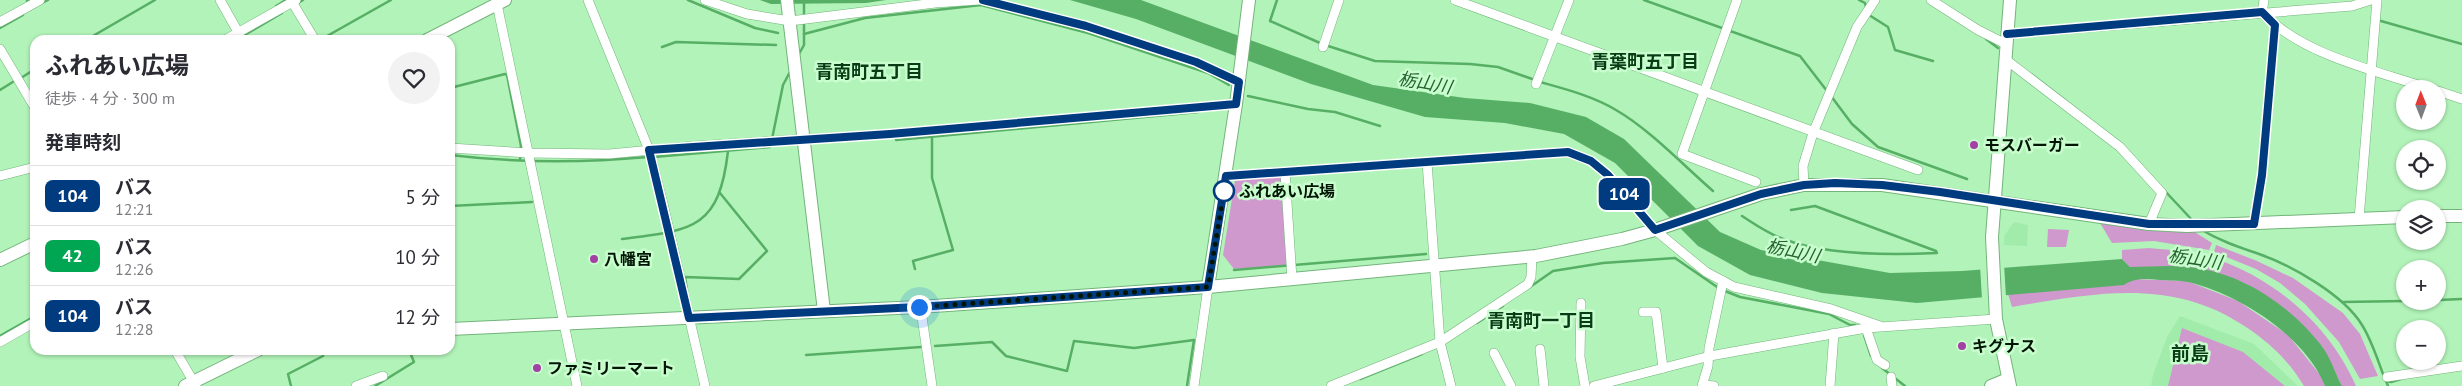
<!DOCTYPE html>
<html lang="ja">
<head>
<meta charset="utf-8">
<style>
  body { margin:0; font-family:"PT Sans","Noto Sans JP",sans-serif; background:#f2f2f3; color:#2b2b33; height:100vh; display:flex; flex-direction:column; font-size:19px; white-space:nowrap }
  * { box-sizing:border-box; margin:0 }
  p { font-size:16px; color:#7c7c81 }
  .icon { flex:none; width:28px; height:28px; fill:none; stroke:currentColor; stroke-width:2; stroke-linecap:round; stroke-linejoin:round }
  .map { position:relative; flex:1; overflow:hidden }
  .sheet { position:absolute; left:30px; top:35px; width:425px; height:320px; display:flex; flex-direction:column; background:#fff; border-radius:15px; box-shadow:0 1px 4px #0004 }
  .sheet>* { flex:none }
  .badge { padding:0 10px; border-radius:8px; font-size:18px; line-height:32px }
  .needle { width:32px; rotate:359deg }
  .buttons { position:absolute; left:2396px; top:80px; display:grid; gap:10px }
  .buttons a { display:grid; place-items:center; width:50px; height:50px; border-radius:50%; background:#fff; box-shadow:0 1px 4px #0004; font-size:25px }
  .you { position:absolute; width:25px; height:25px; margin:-12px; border:4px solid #fff; border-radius:50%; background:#1a73e8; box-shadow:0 0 0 8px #1a73e833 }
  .map>.badge { position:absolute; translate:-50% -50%; box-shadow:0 0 0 2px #fff }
  h2 { padding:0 15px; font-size:19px; line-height:45px }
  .round { display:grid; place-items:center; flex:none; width:52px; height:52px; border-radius:26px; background:#f2f2f3 }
  .summary { display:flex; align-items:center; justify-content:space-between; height:85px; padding:0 15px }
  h1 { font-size:24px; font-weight:700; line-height:38px }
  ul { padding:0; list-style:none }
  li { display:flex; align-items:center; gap:15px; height:60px; padding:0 15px; border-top:1px solid #e1e1e2 }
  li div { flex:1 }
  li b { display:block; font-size:19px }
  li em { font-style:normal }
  li .badge { min-width:55px; font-weight:700; text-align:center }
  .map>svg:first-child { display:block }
  .built { fill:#a2ecab }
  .green { fill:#d099ce }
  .water { fill:#57af65 }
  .pier { fill:#b1f3b8 }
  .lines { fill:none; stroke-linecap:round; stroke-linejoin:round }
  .stream { stroke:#57af65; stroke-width:2.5 }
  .street-casing { stroke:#73b47b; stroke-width:10 }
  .secondary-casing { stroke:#73b47b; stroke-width:14 }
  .street { stroke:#fff; stroke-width:9 }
  .secondary { stroke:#fff; stroke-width:12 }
  .line-casing { stroke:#fff; stroke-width:11 }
  .line { stroke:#003b80; stroke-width:8 }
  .walk { stroke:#001503; stroke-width:5; stroke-dasharray:0 9 }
  .poi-dot { fill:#a440a5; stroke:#c8fdcd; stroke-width:2 }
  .stop-dot { fill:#fff; stroke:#003b80; stroke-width:2.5 }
  .labels { text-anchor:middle; stroke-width:5; stroke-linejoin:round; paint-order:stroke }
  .poi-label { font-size:16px; font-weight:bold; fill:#001503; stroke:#c8fdcd; text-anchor:start }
  .stop-label { font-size:16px; font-weight:bold; fill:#001503; stroke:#c8fdcd; text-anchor:start }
  .neighbourhood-label { font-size:18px; font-weight:bold; fill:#083c15; stroke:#c8fdcd }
  .water-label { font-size:18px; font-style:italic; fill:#266231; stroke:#c8fdcd }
  .quarter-label { font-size:19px; font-weight:bold; fill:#083c15; stroke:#c8fdcd }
</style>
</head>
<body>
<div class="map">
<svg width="2462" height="386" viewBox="0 0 2462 386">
  <rect width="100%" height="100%" fill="#b1f3b8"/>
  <g class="built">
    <polygon points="2014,222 2028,225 2027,246 2004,245 2004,236"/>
    <polygon points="2180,316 2254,344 2298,386 2151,386 2153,375 2167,337"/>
  </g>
  <g class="green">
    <polygon points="1284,176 1289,265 1234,269 1223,255 1235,180"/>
    <polygon points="2100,223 2168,232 2193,231 2212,243 2209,250 2154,241 2112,243"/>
    <polygon points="2048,229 2069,230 2066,247 2047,247"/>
    <polygon points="2216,245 2257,261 2293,278 2343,313 2360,334 2378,376 2360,379 2339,342 2305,304 2280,283 2256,269 2214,252"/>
    <path d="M2149,248C2171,250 2192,251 2213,258C2275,278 2330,326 2356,386H2342L2322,346L2189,267H2130L2122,259V250Z"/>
    <path d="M2133,279L2187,281L2238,301L2288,335L2321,376L2325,386H2304C2288,360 2271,344 2246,327C2172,277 2095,293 2012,307L2008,294Z"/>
    <polygon points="2182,328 2243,352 2285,386 2168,386"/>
  </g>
  <g class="water">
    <polygon points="760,0 886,0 866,3 771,4"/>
    <path d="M1070,0H1141L1373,85L1465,98L1530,103L1586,117L1624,139L1720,232L1761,250L1890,273L1962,271L2122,259L2130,267C2149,267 2169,265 2188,267C2239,271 2290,305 2321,345C2330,356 2335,373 2342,386H2325C2305,336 2239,294 2188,282C2179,280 2169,281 2161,280C2147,279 2136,277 2124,285L1917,303L1822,293L1750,275L1698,246L1615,163L1564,134L1505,123L1425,117L1311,84L1136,19Z"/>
  </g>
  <polygon class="pier" points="2004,264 2006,297 1982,299 1980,266"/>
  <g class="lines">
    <g class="stream">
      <polyline points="688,0 755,28 778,33"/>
      <polyline points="1277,0 1270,21 1320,43"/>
      <polyline points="1644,0 1800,56 1827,91"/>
      <polyline points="1859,0 1865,3 1866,7"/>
      <polyline points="27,1 30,0"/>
      <polyline points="42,3 48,0"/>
      <polyline points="298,3 303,0"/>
      <polyline points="276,6 286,0"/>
      <polyline points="1869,15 1888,27 1895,50 1933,61"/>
      <polyline points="2381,21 2462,44"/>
      <polyline points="0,28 23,15"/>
      <polyline points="804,34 865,18 981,5 1088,33 1208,73 1229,85"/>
      <polyline points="1986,39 1998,48"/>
      <polyline points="86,40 155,0"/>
      <polyline points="236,40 282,13"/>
      <polyline points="320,40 391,0"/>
      <polyline points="1325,45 1375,61 1470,64 1498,67 1535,80"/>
      <polyline points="662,47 676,42 776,45"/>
      <polyline points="799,54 804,45 804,0"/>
      <polyline points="2031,74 2066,101"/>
      <polyline points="21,78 35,69"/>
      <path d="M1540,82C1565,89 1593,96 1616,110C1649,129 1683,165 1713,191"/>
      <polyline points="450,88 505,74 507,75 521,146 520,160"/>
      <polyline points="0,90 16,80"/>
      <polyline points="1248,96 1308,109 1335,112 1380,126"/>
      <polyline points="1831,96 1852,124 1878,147 1967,179"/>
      <polyline points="772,139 783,85 791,70"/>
      <polyline points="896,140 1198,112"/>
      <path d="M450,155C516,163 582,163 648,157"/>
      <polyline points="654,157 770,147 770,144"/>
      <polyline points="2164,190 2193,221"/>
      <polyline points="450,206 532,202"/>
      <path d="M1742,216C1756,225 1770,235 1786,240C1827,255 1894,255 1937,253L1936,251L1815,206L1791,210"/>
      <path d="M2202,230C2220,241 2239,247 2259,254C2291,265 2344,295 2362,325C2371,339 2377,358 2383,374"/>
      <path d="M622,239C693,230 719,229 728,151"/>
      <polyline points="915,269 913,261 953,250 932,178 932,137"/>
      <polyline points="1234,270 1426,254"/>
      <polyline points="1530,287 1553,271 1603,263 1675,258 1720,289 1740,297 1829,314 1850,325 1855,325"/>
      <polyline points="687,290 685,277 739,279 767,251 720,193"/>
      <polyline points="2438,300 2462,299"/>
      <polyline points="2342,302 2405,301"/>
      <polyline points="1477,323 1503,306"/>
      <polyline points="1864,335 1871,356"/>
      <polyline points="0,336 35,316"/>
      <polyline points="935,346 992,342 1006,356 1067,371 1074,341 1134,348 1194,340 1187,386"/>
      <polyline points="806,355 921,347"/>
      <polyline points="1882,368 1905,386"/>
      <polyline points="1360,379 1422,354"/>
      <polyline points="291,386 288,374 323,356 324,350"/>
      <polyline points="375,386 414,362 409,350"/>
      <polyline points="2388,386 2386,381 2391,382 2401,379"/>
    </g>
    <defs>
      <g id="street">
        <polyline points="220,0 238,32"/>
        <polyline points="588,0 649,150 664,208 705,386"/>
        <polyline points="705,0 747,14 790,21 935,3 979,0"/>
        <polyline points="983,0 1086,26 1195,62 1239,82"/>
        <polyline points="1455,0 1918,170"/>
        <polyline points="1737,0 1682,154 1756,182"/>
        <polyline points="1931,0 1978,30 2006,44"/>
        <path d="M2264,0L2262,13C2305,56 2374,70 2431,89"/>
        <polyline points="292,2 315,40"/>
        <polyline points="497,4 577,386"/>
        <polyline points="0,22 40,0"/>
        <polyline points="2007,34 2352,6 2371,0"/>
        <polyline points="225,40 296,0"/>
        <polyline points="1323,47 1339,0"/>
        <polyline points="0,49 35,108"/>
        <polyline points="2005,59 2120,147 2162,193 2149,224"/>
        <polyline points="1536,84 1569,0"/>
        <polyline points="2438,91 2462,99"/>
        <polyline points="450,148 528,153 609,154 695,146 890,134 1236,104"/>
        <polyline points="1427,162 1440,342 1451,386"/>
        <polyline points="1285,172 1292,279"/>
        <polyline points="0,176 35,167"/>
        <polyline points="1226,176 1568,152 1591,161 1608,175 1655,230 1706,272 1734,287 1831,309 1880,326"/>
        <polyline points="1804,185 1803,166 1813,133 1857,27 1875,0"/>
        <polyline points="2359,219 2377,0"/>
        <polyline points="2254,224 2262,175 2275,25"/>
        <polyline points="1581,303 1580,357 1585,386"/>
        <polyline points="919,307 922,317 932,386"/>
        <polyline points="1643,312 1656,312 1663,368"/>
        <polyline points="1866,328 1877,360 1885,365"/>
        <polyline points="0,342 35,322"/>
        <polyline points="1540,349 1544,386"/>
        <polyline points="175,350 196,386"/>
        <polyline points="1494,353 1511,386"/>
        <polyline points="1891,377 1892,386"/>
        <polyline points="2387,377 2462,366"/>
        <polyline points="1703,385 1714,386"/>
        <polyline points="356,386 383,376"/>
        <polyline points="1194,386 1208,287"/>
        <polyline points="1331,386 1440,342 1528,284 1531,277 1532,257"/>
        <polyline points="1594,386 1710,356 1866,328 1996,319"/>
        <polyline points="1702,386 1708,366 1709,348 1723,281"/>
        <polyline points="1830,386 1834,333"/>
      </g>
      <g id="secondary">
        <polyline points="787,0 824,311"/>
        <polyline points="427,40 505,0"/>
        <polyline points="2438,216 2462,216"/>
        <polyline points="0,260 35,243"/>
        <polyline points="1208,287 1236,104 1249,0"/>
        <polyline points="450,329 919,307 1208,287 1536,256 1622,239 1655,230 1761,194 1804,185 1882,185 2149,224 2187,226 2405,217"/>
        <polyline points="185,386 258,350"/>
        <polyline points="1991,386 2008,379"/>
        <polyline points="2010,386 1996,319 1992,237 2010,0"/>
      </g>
    </defs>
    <use href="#street" class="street-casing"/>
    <use href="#secondary" class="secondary-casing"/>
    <use href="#street" class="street"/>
    <use href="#secondary" class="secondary"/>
  </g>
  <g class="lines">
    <defs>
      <polyline id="line" points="983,0 1086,26 1196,62 1239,82 1236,104 890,134 649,150 689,318 919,307 1208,287 1226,176 1568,152 1591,161 1608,175 1655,230 1761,194 1804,185 1835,183 1882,185 1940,192 2149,224 2254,224 2262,175 2275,25 2262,12 2007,34"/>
    </defs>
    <use href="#line" class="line-casing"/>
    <use href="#line" class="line"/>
    <polyline class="walk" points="919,307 1208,287 1224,191"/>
  </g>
  <g class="poi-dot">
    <circle cx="1974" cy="145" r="5"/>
    <circle cx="594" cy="259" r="5"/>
    <circle cx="1962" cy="346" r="5"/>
    <circle cx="537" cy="368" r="5"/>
  </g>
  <circle class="stop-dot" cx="1224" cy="191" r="10"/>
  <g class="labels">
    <g class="poi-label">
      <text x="1984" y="151">モスバーガー</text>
      <text x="604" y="265">八幡宮</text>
      <text x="1972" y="352">キグナス</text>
      <text x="547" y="374">ファミリーマート</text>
    </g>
    <g class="stop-label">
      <text x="1239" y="197">ふれあい広場</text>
    </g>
    <g class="neighbourhood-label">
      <text x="1645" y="68">青葉町五丁目</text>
      <text x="869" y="78">青南町五丁目</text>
      <text x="1541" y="327">青南町一丁目</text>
    </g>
    <g class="water-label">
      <text transform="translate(1425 83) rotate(10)" y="6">栃山川</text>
      <text transform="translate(1793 251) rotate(12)" y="6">栃山川</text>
      <text transform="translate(2195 259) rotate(9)" y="6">栃山川</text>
    </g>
    <g class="quarter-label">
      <text x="2190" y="360">前島</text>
    </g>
  </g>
</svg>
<div class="buttons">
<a><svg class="needle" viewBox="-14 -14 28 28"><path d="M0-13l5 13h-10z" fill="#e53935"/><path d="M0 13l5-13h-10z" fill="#7c7c81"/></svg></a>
<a><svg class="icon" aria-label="locate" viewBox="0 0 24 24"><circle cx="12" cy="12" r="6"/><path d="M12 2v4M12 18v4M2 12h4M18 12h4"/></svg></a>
<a><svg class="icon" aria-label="layers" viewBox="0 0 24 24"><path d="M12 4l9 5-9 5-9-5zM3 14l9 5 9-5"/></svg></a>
<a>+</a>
<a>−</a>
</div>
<div class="you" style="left:919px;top:307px"></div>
<b class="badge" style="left:1624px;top:194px;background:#003b80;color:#fff">104</b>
<section class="sheet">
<div class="summary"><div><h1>ふれあい広場</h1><p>徒歩 · 4 分 · 300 m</p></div><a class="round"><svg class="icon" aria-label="heart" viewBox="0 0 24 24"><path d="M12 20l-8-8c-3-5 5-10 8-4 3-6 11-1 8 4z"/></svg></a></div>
<h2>発車時刻</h2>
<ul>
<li><span class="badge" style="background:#003b80;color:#fff">104</span><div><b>バス</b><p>12:21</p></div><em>5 分</em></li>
<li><span class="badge" style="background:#00a651;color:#fff">42</span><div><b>バス</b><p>12:26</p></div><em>10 分</em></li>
<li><span class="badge" style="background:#003b80;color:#fff">104</span><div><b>バス</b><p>12:28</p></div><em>12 分</em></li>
</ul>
</section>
</div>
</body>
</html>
